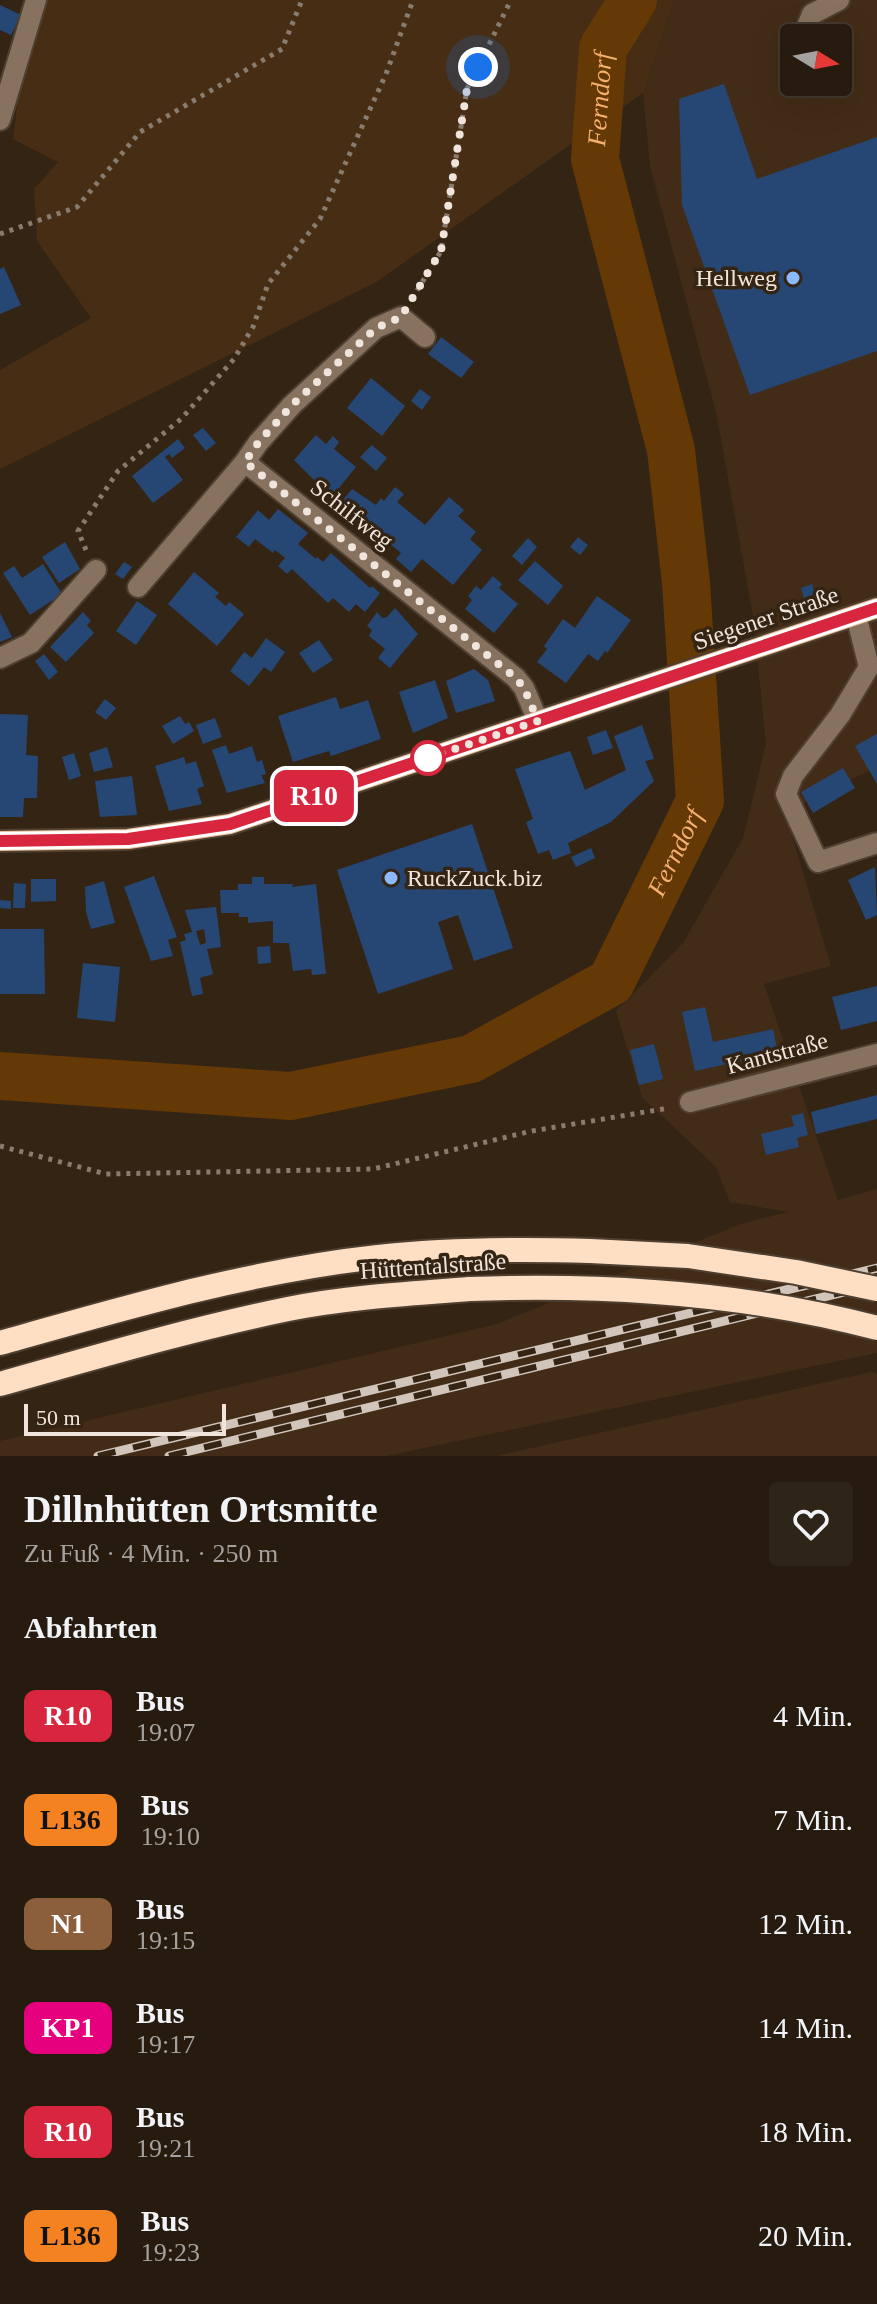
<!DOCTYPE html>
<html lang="de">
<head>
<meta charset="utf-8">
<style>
  body { margin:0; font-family:"Times New Roman",serif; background:#2f2418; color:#f1f3f6; height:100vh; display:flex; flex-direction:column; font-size:30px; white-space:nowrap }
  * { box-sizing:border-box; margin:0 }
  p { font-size:26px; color:#a4a19e }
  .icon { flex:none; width:44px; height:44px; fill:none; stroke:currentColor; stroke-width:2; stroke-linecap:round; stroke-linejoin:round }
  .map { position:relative; height:1456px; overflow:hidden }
  .sheet { display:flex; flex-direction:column; background:#271b0f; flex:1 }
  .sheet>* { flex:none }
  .badge { padding:0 16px; border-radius:12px; font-size:28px; line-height:52px }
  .needle { width:52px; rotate:100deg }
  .fabs { position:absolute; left:780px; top:24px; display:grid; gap:16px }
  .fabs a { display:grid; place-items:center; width:72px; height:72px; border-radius:8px; background:#271b0f; box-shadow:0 8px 32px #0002,0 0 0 2px #43392f; font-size:40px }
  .scale { position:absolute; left:24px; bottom:20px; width:202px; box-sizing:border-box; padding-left:8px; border:4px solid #f0e5dc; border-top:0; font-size:22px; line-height:28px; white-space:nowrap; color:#f0e5dc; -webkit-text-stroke:6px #342414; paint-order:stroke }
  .you { position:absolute; width:40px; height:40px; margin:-20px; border:6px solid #fff; border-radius:50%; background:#1a73e8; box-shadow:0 0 0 12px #1a73e833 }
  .map>.badge { position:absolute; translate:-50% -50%; box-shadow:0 0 0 4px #fff }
  h2 { padding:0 24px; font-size:30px; line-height:72px }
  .round { display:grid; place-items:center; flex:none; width:84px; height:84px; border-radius:8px; background:#2f2418 }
  .head { display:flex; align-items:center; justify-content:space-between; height:136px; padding:0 24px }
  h1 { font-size:38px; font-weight:800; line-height:60px }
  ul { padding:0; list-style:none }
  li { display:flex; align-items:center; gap:24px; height:104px; padding:0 24px }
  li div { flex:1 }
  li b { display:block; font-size:30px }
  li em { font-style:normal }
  li .badge { min-width:88px; font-weight:700; text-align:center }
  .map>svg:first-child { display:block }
  .built { fill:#422c17; fill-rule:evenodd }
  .green { fill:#472d13 }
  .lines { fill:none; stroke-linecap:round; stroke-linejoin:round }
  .river { stroke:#643906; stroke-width:48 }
  .building { fill:#264774; fill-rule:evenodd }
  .minor-casing { stroke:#4e3f30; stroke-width:24 }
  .major-casing { stroke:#4e3f30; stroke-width:24 }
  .highway-casing { stroke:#4e3f30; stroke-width:28 }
  .path { stroke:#897c6f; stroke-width:5; stroke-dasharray:4 6; stroke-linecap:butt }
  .minor { stroke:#87725f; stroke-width:20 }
  .major { stroke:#e8bc95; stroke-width:20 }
  .highway { stroke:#ffdfc3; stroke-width:24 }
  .rail-casing { stroke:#d1c5bb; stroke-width:9 }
  .rail { stroke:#342414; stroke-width:6; stroke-dasharray:18; stroke-linecap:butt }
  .highway-bridge-casing { stroke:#4e3f30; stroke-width:28; stroke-linecap:butt }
  .highway-bridge { stroke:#ffdfc3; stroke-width:24 }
  .line-casing { stroke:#fff; stroke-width:18 }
  .line { stroke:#d7263d; stroke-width:12 }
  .walk { stroke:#f0e5dc; stroke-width:8; stroke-dasharray:0 14.4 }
  .poi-dot { fill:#8abafc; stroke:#342414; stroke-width:3 }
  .stop-dot { fill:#fff; stroke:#d7263d; stroke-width:4 }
  .labels { text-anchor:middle; stroke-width:7; stroke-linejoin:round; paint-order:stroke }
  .poi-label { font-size:24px; fill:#f0e5dc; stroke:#342414; text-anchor:end }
  .street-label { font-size:24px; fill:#f0e5dc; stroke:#342414 }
  .water-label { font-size:26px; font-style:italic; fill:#f5b06f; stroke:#342414 }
</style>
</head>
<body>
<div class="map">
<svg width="877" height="1456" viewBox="0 0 877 1456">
  <rect width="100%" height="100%" fill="#342414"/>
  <g class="built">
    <path d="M675,0H877V767L785,812L831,966L764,984L838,1200L877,1189V1353L386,1456H0V1441L497,1324L740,1224L788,1212L730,1202L716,1167L642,1097L616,1011L683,943L743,838L766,744L753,616L716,412L650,166L643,93ZM794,38H838V82H794Z"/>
    <polygon points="871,1372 877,1374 877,1456 496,1456"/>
  </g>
  <polygon class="green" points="30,0 675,0 643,93 378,281 0,469 0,370 91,318 37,241 34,189 58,162 13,139"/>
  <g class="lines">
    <path class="river" id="s1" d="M0,1076L291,1096L471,1059L611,982L700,801L686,583L671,450L595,159L603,48L633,0"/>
  </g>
  <g class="building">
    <polygon points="0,5 21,15 11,35 0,30"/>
    <polygon points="724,84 757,179 877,137 877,351 750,395 682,205 679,99"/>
    <polygon points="4,267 21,305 0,314 0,269"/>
    <polygon points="441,337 474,362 461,378 428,354"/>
    <polygon points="371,378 405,406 382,436 347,408"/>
    <polygon points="420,389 431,397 422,410 411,401"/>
    <polygon points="203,428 216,443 206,451 193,435"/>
    <polygon points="316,435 326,444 333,436 339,442 334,449 356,467 334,494 321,483 319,485 294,460"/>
    <polygon points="178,439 185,448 172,458 169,454 165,457 183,480 153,503 132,476"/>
    <polygon points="372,445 387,458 376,471 360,457"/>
    <polygon points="395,487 404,494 397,502 425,525 449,497 464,510 458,516 476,532 470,539 482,550 453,585 422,559 411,572 396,559 401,553 366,524 367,521 353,509 347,516 337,507 352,489 376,505 381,498 384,501"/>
    <polygon points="278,509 308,533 298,544 316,559 317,557 323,562 331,553 370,588 372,586 380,593 365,612 356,604 349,612 333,598 328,603 292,569 287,574 278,566 285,558 275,550 273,553 255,539 249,547 236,537 258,510 269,520"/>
    <polygon points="578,537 588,545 580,555 570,547"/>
    <polygon points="528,538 537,547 522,565 512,556"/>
    <polygon points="65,542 80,569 59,583 42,557"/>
    <polygon points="535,561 563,586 548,605 518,580"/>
    <polygon points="124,562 132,567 123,579 115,574"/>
    <polygon points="43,564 62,594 30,615 3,573 14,566 22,578"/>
    <polygon points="194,572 219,593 215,597 226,606 229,602 244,614 217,646 168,604"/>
    <polygon points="493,576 502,584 499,588 518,604 494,633 465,609 472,600 468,596 476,586 481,590"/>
    <polygon points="812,584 815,594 804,598 801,588"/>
    <polygon points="597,596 631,620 607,653 605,651 598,661 588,654 566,683 537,662 547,649 544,646 563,619 575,628"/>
    <polygon points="137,601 157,615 136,645 116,631"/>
    <polygon points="395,608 418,634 390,668 378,658 385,649 369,636 372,630 367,626 377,612 382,618 387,617"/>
    <polygon points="83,612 91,621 87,625 94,633 66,662 50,647"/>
    <polygon points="0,613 12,637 0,642"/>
    <polygon points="266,638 285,652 271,672 264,667 249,686 230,671 244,652 252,658"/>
    <polygon points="319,640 333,660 313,673 299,653"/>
    <polygon points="44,654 58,672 49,680 35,661"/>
    <polygon points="474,669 488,680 495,701 456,713 446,681"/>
    <polygon points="435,680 448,718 413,733 399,692"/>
    <polygon points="336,697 340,709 368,700 381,739 331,756 329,751 293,762 278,716"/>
    <polygon points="105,699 116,708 106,720 95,712"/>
    <polygon points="0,714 28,715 26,755 38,756 37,798 24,798 23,817 0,817"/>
    <polygon points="180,716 185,724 189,722 194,731 173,744 162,726"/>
    <polygon points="215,718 222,737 203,744 196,725"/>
    <polygon points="642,725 654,759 645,761 654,781 611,822 568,843 571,853 553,860 549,850 538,854 526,822 533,819 515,769 570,751 585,790 626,770 614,736"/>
    <polygon points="606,730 613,748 593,755 587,737"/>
    <polygon points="877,734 877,784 855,746"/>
    <polygon points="226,745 229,754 252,746 257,762 262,760 266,774 261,775 265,783 227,793 212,750"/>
    <polygon points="107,747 113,767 94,772 89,753"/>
    <polygon points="74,753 81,776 69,780 62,757"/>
    <polygon points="184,757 186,764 196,761 204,786 197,789 202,804 169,811 155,766"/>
    <polygon points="843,768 855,788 813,813 801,792"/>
    <polygon points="132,776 137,815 100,817 95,781"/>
    <polygon points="472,824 513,948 474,961 458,915 438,922 453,969 378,994 337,870"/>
    <polygon points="591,848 595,858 576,867 571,857"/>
    <polygon points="875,867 877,915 866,920 848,880"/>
    <polygon points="154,876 177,937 168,940 173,956 151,961 124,887"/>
    <polygon points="252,877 264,877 264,884 293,884 292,887 316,884 326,974 312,975 311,969 293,971 289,943 273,943 273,921 248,923 248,917 239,917 239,913 221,913 220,890 238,890 238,884 252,884"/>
    <polygon points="31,879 56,879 56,901 31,902"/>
    <polygon points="104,881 115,923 91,929 86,912 85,887"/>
    <polygon points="14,883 26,884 25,908 13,908"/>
    <polygon points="0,900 11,901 11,909 0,908"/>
    <path d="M216,907L221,947L207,949L213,974L200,978L203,994L192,996L180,942L186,940L184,934L192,932L185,910ZM204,929L206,943L200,945L196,931Z"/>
    <polygon points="0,929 44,929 45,994 0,994"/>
    <polygon points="270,946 271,963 258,964 257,947"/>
    <polygon points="83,963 120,967 115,1022 77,1018"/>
    <polygon points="877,986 877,1021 841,1030 832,997"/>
    <polygon points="705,1007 713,1042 773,1029 778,1053 695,1071 682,1012"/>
    <polygon points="654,1044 663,1079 639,1085 630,1050"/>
    <polygon points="877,1095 877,1119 816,1134 811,1112"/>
    <polygon points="803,1113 808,1135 797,1138 799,1147 766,1155 761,1134 794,1126 791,1116"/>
  </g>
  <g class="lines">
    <defs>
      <g id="minor">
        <polyline points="802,38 812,14 839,0"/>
        <polyline points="0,120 36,0"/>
        <polyline points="245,462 258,443 292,405 376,328 401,317 425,337"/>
        <polyline points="138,587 245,462 516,678 524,688 538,721"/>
        <polyline points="856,615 869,667 840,715 793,776 786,794 818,862 877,843"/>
        <polyline points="0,658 31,643 96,570"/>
        <polyline points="690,1102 877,1054"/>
      </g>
      <polyline id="major" points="0,841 128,839 230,824 877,608"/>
      <g id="highway">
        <path d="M0,1343C124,1308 250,1271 378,1257C448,1249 519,1249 590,1251"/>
        <path d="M0,1384C96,1357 191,1329 288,1309C348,1297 409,1294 470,1289"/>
      </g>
    </defs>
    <use href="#minor" class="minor-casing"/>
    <use href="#major" class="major-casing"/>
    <use href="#highway" class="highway-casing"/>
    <g class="path">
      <polyline points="0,234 77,207 140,132 282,49 302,0"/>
      <polyline points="412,299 441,251 467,89 511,0"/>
      <polyline points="86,550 78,531 118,471 181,419 234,359 253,327 268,284 320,219 386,74 413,0"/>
      <polyline points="0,1146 106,1174 373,1169 532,1131 669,1108"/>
    </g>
    <use href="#minor" class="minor"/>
    <use href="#major" class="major"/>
    <use href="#highway" class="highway"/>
    <defs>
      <g id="rail">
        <polyline points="98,1456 877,1268"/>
        <polyline points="169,1456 877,1284"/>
      </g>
    </defs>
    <use href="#rail" class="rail-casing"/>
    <use href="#rail" class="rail"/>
    <defs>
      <g id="highway-bridge">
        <polyline points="590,1251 688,1256 796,1272 877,1289"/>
        <path d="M470,1289C605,1284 745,1293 877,1328"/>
      </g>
    </defs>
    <use href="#highway-bridge" class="highway-bridge-casing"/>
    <use href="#highway-bridge" class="highway-bridge"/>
  </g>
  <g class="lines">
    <defs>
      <polyline id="line" points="0,841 128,839 230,824 877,608"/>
    </defs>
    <use href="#line" class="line-casing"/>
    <use href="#line" class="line"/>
    <polyline class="walk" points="428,758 538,721 524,688 516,678 245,462 258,443 292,405 376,328 401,317 441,251 467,89 478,67"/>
  </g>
  <g class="poi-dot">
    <circle cx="793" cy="278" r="8"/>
    <circle cx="391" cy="878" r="8"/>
  </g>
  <circle class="stop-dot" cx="428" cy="758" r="16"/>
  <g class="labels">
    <g class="poi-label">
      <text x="777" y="286">Hellweg</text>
      <text x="407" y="886" text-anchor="start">RuckZuck.biz</text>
    </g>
    <g class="street-label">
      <text transform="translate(352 514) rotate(38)" y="8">Schilfweg</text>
      <text transform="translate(766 618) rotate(-19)" y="8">Siegener Straße</text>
      <text transform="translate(777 1053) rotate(-15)" y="8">Kantstraße</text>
      <text transform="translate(433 1266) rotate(-4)" y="8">Hüttentalstraße</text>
    </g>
    <g class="water-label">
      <text dy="9" stroke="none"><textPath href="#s1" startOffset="1550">Ferndorf</textPath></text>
      <text dy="9" stroke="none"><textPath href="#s1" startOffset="780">Ferndorf</textPath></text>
    </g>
  </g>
</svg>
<div class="fabs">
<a><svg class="needle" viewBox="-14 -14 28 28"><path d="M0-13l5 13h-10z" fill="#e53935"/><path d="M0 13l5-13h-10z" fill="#a4a19e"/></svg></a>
</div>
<div class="scale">50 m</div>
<div class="you" style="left:478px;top:67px"></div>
<b class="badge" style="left:314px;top:796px;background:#d7263d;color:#fff">R10</b>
</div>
<section class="sheet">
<div class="head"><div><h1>Dillnhütten Ortsmitte</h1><p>Zu Fuß · 4 Min. · 250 m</p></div><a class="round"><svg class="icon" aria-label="heart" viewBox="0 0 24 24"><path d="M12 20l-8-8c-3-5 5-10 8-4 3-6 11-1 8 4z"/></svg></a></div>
<h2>Abfahrten</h2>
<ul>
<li><span class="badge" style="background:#d7263d;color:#fff">R10</span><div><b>Bus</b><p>19:07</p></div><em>4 Min.</em></li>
<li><span class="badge" style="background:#f58220;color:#111">L136</span><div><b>Bus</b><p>19:10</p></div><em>7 Min.</em></li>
<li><span class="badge" style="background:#8b5e3c;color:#fff">N1</span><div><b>Bus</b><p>19:15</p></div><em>12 Min.</em></li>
<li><span class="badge" style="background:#e6007e;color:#fff">KP1</span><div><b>Bus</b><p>19:17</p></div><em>14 Min.</em></li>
<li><span class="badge" style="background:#d7263d;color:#fff">R10</span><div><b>Bus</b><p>19:21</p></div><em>18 Min.</em></li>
<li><span class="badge" style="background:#f58220;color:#111">L136</span><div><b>Bus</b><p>19:23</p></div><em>20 Min.</em></li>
</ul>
</section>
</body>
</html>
